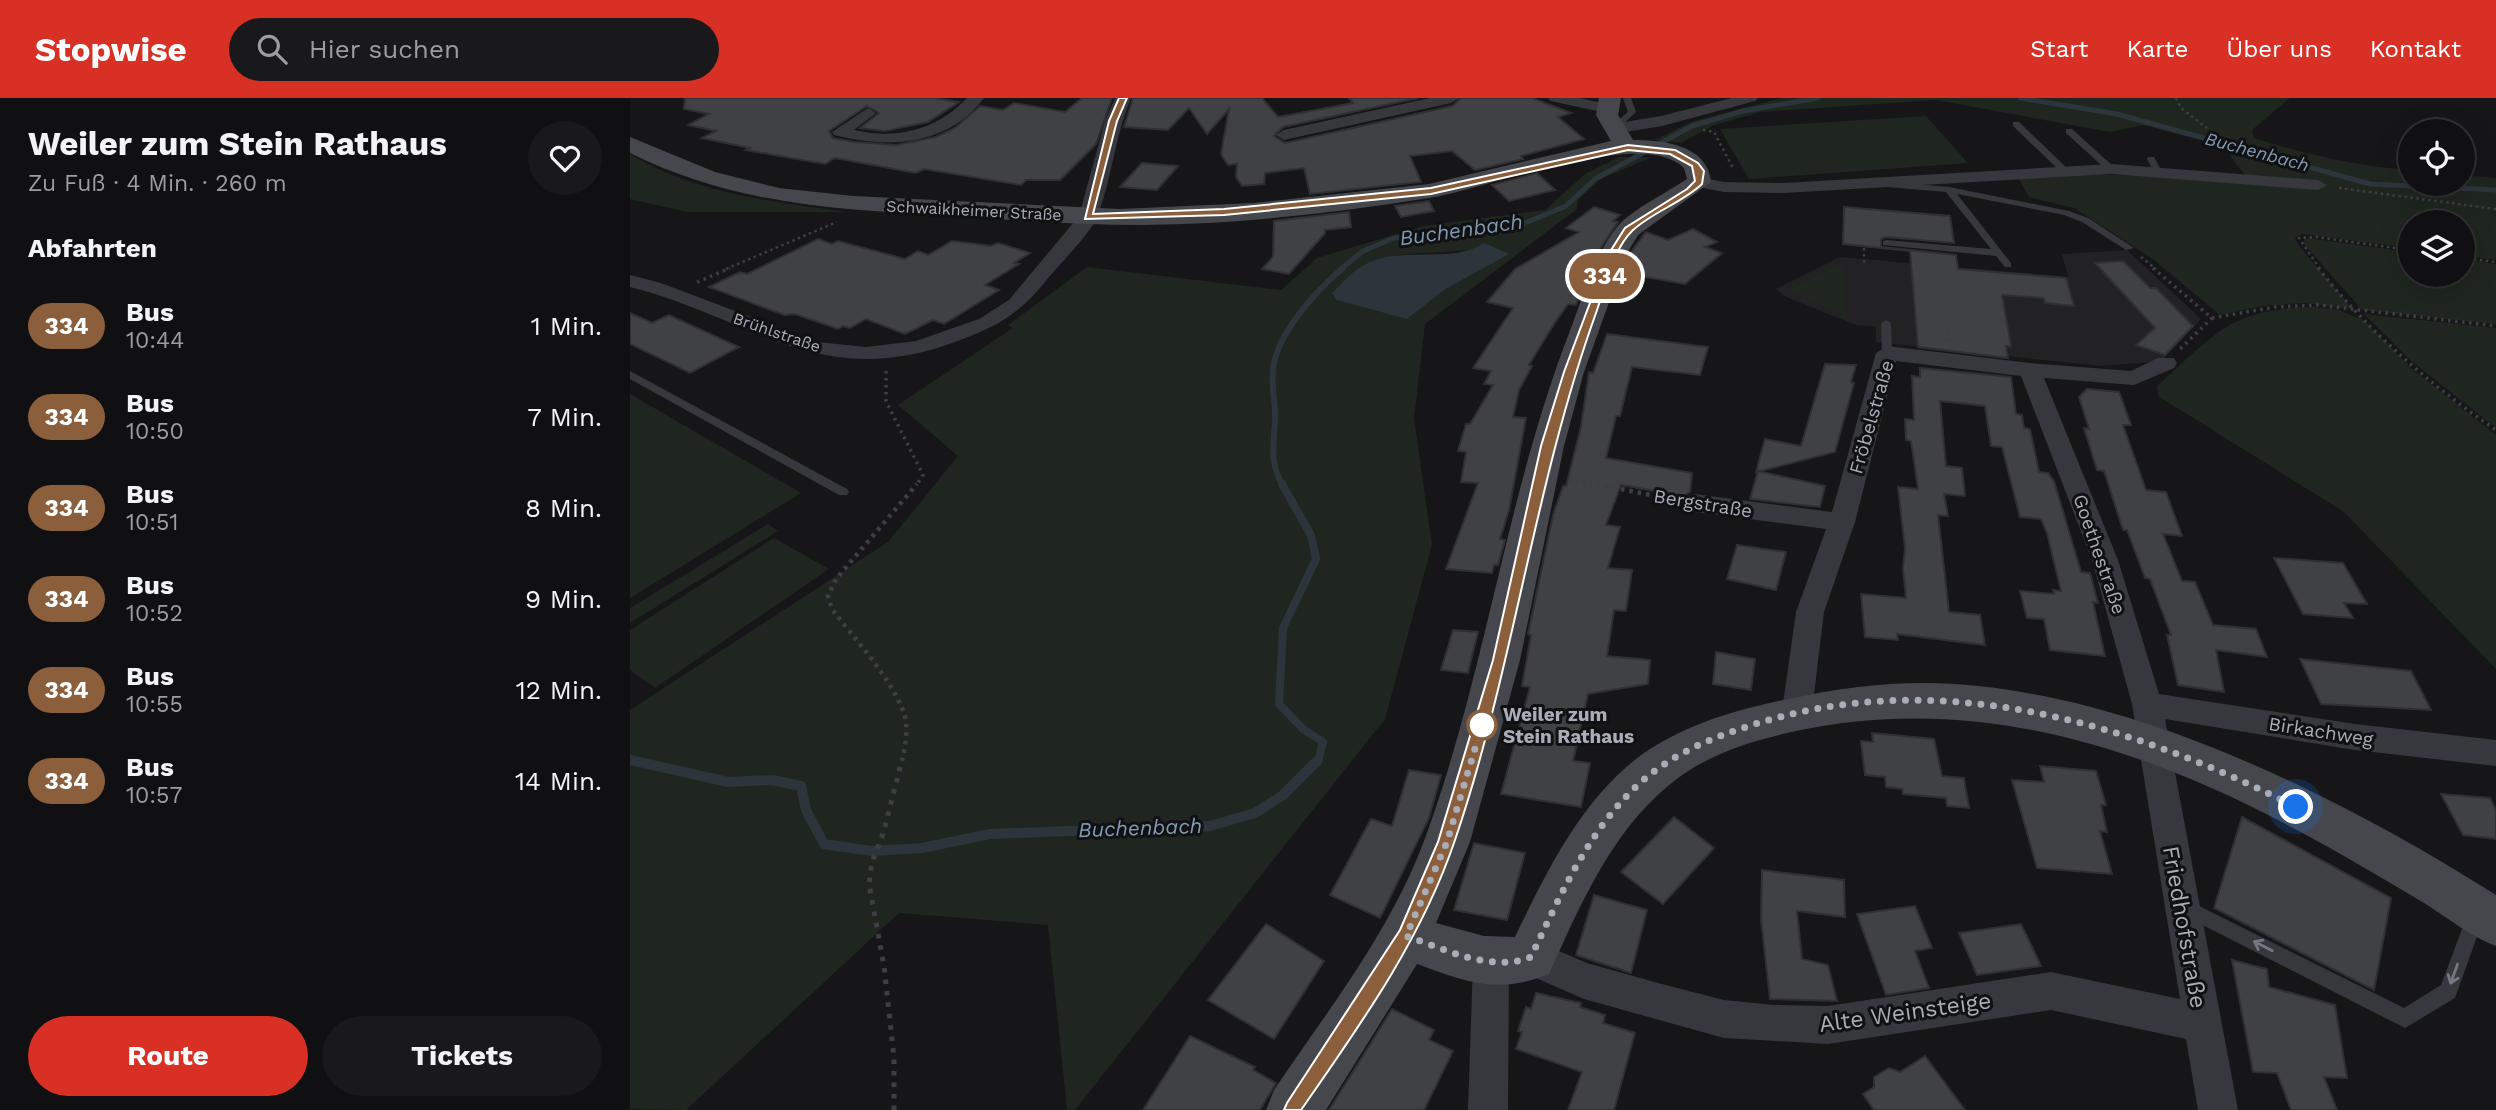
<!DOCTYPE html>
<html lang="de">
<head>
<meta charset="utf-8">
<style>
  body { margin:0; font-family:"Work Sans",sans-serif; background:#19191b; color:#f1f3f6; height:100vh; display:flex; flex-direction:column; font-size:26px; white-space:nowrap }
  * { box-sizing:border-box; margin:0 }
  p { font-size:23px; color:#9c9d9f }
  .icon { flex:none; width:38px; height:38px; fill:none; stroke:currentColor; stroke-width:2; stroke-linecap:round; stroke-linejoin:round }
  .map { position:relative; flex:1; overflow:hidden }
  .side { display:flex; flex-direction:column; background:#101012; width:630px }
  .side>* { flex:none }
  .badge { padding:0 14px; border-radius:23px; font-size:24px; line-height:46px }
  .fabs { position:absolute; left:1768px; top:21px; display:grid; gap:14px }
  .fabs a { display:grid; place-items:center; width:77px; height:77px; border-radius:50%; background:#101012; box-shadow:0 7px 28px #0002,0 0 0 2px #303032; font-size:35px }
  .you { position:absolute; width:35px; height:35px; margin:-18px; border:5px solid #fff; border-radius:50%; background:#1a73e8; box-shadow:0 0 0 10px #1a73e833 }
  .map>.badge { position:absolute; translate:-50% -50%; box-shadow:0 0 0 4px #fff }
  h2 { padding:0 28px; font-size:26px; line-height:63px }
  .round { display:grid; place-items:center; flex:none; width:74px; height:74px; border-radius:37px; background:#19191b }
  .overview { display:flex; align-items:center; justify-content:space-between; height:119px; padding:0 28px }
  h1 { font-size:33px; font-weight:700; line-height:52px }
  .cta { display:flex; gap:14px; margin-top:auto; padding:14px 28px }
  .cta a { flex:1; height:80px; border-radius:42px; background:#d93025; color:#fff; font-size:28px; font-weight:700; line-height:80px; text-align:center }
  .cta a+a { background:#19191b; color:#f1f3f6 }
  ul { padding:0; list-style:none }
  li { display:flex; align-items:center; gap:21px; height:91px; padding:0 28px }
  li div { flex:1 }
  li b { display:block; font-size:26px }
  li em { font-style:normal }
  li .badge { min-width:77px; font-weight:700; text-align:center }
  header { display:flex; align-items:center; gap:42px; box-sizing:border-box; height:98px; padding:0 35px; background:#d93025; color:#fff }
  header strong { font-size:33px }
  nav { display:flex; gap:38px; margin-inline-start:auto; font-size:24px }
  .search { width:490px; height:63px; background:#19191b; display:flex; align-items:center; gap:18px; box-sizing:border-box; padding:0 24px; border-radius:38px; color:#9c9d9f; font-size:26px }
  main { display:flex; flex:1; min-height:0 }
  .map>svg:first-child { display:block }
  .built { fill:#222225 }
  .green { fill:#1e261f; fill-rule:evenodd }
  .water { fill:#2c353c }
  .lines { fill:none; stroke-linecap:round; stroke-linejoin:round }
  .stream-far3 { stroke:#2c353c; stroke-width:5 }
  .stream-far2 { stroke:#2c353c; stroke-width:6 }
  .stream-far1 { stroke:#2c353c; stroke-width:8 }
  .stream { stroke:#2c353c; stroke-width:10 }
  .building { fill:#404145; stroke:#303034; stroke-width:2 }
  .path-far3 { stroke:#3d3f44; stroke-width:2.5; stroke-dasharray:2.5 3.5; stroke-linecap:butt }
  .path-far2 { stroke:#3d3f44; stroke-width:3.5; stroke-dasharray:2.5 4.5; stroke-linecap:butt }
  .path-far1 { stroke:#3d3f44; stroke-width:4.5; stroke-dasharray:3.5 5; stroke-linecap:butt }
  .path { stroke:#3d3f44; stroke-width:5; stroke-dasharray:4.5 7; stroke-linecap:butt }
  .lane { fill:#37383d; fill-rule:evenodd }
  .street { fill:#37383d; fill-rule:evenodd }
  .secondary { fill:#45474d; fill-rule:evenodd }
  .oneway { stroke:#757881 }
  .line { fill:#8b5e3c; stroke:#fff; stroke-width:2 }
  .walk { stroke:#a8adb8; stroke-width:7; stroke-dasharray:0 12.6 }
  .stop-dot { fill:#fff; stroke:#8b5e3c; stroke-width:3.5 }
  .labels { text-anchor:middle; stroke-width:6; stroke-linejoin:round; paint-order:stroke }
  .far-street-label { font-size:16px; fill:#a8adb8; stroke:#111113 }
  .far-water-label { font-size:18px; font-style:italic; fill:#7f9bb3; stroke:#111113 }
  .street-label { font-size:19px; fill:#a8adb8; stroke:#111113 }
  .stop-label { font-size:19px; font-weight:bold; fill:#a8adb8; stroke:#111113; text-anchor:start }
  .water-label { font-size:21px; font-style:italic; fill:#7f9bb3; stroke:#111113 }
  .near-street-label { font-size:23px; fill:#a8adb8; stroke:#111113 }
</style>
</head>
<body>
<header>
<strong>Stopwise</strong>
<div class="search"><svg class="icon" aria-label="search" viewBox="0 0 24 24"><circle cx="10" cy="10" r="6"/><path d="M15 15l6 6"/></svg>Hier suchen</div>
<nav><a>Start</a><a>Karte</a><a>Über uns</a><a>Kontakt</a></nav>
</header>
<main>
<section class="side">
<div class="overview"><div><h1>Weiler zum Stein Rathaus</h1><p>Zu Fuß · 4 Min. · 260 m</p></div><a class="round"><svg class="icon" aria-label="heart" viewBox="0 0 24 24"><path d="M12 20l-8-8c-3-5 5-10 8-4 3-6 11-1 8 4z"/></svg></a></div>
<h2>Abfahrten</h2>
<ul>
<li><span class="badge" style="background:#8b5e3c;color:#fff">334</span><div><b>Bus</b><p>10:44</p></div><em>1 Min.</em></li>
<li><span class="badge" style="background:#8b5e3c;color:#fff">334</span><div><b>Bus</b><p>10:50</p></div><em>7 Min.</em></li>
<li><span class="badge" style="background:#8b5e3c;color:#fff">334</span><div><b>Bus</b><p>10:51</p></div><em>8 Min.</em></li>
<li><span class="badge" style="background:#8b5e3c;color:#fff">334</span><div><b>Bus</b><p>10:52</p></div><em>9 Min.</em></li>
<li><span class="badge" style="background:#8b5e3c;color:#fff">334</span><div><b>Bus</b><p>10:55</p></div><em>12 Min.</em></li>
<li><span class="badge" style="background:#8b5e3c;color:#fff">334</span><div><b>Bus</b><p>10:57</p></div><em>14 Min.</em></li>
</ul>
<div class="cta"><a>Route</a><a>Tickets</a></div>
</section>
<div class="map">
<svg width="1866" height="1012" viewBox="0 0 1866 1012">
  <rect width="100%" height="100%" fill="#161618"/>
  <polygon class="built" points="1497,152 1571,221 1531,263 1470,268 1246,244 1246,229 1226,227 1156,199 1146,191 1210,159 1438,179 1432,156"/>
  <g class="green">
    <path d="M1151,0H1660L1622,32L1624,40C1675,56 1726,68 1780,72V86H1832V77L1866,80V162L1832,158V124H1780V150L1672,136L1665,140L1669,148L1723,211L1674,205L1633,208L1590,217L1520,159L1444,110L1399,99L1387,78C1466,74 1542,79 1621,85L1600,58L1599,50L1514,27L1480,34L1306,2L1131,14L1084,27L1051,45L1025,42L1061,24Z"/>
    <polygon points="1296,18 1338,65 1119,81 1090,31"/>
    <path d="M0,56C66,96 144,104 219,114H57L0,101Z"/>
    <path d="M989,59H1022L971,81L948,102L947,111L795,226L784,320L802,447L755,621L445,1012H437L418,827L269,815L56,1012L0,1011V612L258,444L328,358L268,307L383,230L378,227L457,169L651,192L687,160L793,128L915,112L955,76ZM843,152L878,156L814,192L777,220L764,157Z"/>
    <polygon points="1678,140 1780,154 1780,177 1832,177 1832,161 1866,166 1866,226 1732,212 1674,146 1674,142"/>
    <polygon points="1214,164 1214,217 1157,192"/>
    <path d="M1684,209L1709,212L1735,223L1782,271L1866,337V571L1714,414L1528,298L1527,288C1587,235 1599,211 1684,209Z"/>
    <polygon points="1734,216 1866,230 1866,330 1781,263"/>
    <polygon points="0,296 171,395 0,500"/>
    <polygon points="138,426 148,433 0,525 0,510"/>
    <polygon points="144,440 199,471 25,590 0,572 0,532"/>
  </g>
  <path class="water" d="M854,145L879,156L814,192L777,221L707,202L702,195C711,187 720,175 731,169C767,145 819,168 854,145Z"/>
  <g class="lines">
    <g class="stream-far3">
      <polyline points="1390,0 1487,16 1740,86 1866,92"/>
      <polyline points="711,171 733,153 764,140 895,125 936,108 965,81 1062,28 1113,13 1188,0"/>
    </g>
    <path class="stream-far2" d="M653,388C640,366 643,350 645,325C646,307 641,289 643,271C647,235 687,192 713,170"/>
    <g class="stream-far1">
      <polyline points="652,386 681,437 686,461 653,530 649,606 673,631 693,644 688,663"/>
      <polyline points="0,662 6,663"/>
    </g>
    <polyline class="stream" points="0,662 98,684 142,682 171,688 176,712 194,746 241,753 292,750 360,736 580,728 625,715 653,697 688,662"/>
  </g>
  <g class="building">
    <polygon points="55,0 304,0 329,4 298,24 255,33 230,30 249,15 237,8 199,33 203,40 224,44 266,47 306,39 325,30 350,8 373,12 384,5 435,14 452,0 482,0 466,46 430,82 396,82 391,87 294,71 286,75 205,60 195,66 116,52 120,50 72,40 86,33 58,27 79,16 54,11"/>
    <polygon points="503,0 632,0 648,19 723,5 719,0 788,0 653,29 644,38 655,45 822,8 831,0 902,0 941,15 928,19 954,41 891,58 893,61 845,72 822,53 780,58 791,84 680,96 674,70 635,75 634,86 612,88 606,79 607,66 598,67 591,56 599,11 577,36 559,10 538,32 494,29"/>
    <polygon points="512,65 548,68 527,92 490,89"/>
    <polygon points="907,75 925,92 879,103 862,87"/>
    <polygon points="799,103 804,113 771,119 765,108"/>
    <polygon points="964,109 990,117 983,123 988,124 970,151 946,207 938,206 924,226 899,267 902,268 889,292 883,319 896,320 879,412 870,441 875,442 868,467 864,467 862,475 816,471 848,385 831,384 836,354 828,353 836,326 840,326 863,287 854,286 861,273 843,270 883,210 857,204 885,171 949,134 936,130"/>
    <polygon points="1214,109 1320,118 1324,145 1256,139 1251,141 1251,149 1326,157 1328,171 1436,180 1444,208 1415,205 1414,200 1372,197 1381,248 1376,248 1378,260 1288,249 1280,153 1213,146"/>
    <polygon points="719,114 721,129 695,132 695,135 659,176 632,171 643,159 644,123"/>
    <polygon points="1063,131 1087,144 1075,149 1092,155 1055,186 992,175 998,158 1016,134 1038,142"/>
    <polygon points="188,141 202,146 208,143 275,161 288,153 298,157 322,143 361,148 368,145 400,155 384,165 389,166 355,187 369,192 314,226 303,222 275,236 236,221 220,230 213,228 208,231 165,216 154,217 79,189 110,174 117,176"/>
    <polygon points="1493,163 1520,190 1526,190 1563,228 1535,257 1506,247 1525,230 1465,165"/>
    <polygon points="0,215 22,225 39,217 109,249 60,275 0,246"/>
    <polygon points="977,236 1078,249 1070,277 1002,269 990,318 986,318 976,360 1062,375 1060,394 1053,398 991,387 976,427 990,429 978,470 1002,472 996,513 984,512 977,558 1020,562 1018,586 958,596 943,663 960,665 951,709 871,696 900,589 892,588 901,537 898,536 923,417 933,388 936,388 951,329 959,274 963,275"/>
    <polygon points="1195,266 1226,267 1221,284 1224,285 1205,354 1126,374 1135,341 1171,348"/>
    <polygon points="1290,270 1381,279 1386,316 1392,317 1394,330 1400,331 1409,374 1418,375 1424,383 1451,474 1460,475 1468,505 1463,504 1475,558 1420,552 1414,521 1397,520 1390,493 1424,496 1423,492 1431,493 1417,435 1411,421 1390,419 1372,349 1361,348 1355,308 1310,303 1316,368 1332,370 1335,398 1314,396 1318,418 1308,417 1319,514 1350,517 1355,547 1267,536 1268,542 1235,539 1231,496 1276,500 1273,471 1275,451 1268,389 1288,391 1281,343 1276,342 1275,321 1284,322 1282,278 1290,279"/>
    <polygon points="1457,291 1489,294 1501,327 1493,327 1516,392 1536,394 1552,438 1533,436 1552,483 1565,484 1583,527 1626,531 1637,559 1586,552 1594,594 1548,587 1537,537 1541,537 1520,481 1515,480 1497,432 1493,432 1474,373 1467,372 1454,330 1459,331 1449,299"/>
    <polygon points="1128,373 1195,388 1190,409 1120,401"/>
    <polygon points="1107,447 1156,454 1146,492 1097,481"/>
    <polygon points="1644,460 1713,465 1737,506 1714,505 1723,520 1673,516"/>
    <polygon points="823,532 848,534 838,575 811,572"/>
    <polygon points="1086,554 1125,561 1121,592 1083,586"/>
    <polygon points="1670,561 1781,573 1801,612 1691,606"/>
    <polygon points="1242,635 1304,641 1312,678 1334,680 1339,710 1317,708 1316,700 1273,696 1272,691 1256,689 1255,679 1235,677 1231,643 1243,644"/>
    <polygon points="1410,668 1466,673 1476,707 1471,707 1477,734 1470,733 1482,776 1407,770 1382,682 1414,684"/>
    <polygon points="779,672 811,677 799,720 750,820 700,797 741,721 762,728"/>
    <polygon points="1811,696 1860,700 1866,712 1866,741 1833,737"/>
    <polygon points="1044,719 1084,750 1033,806 991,774"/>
    <polygon points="1612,719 1761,800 1744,892 1584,810"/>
    <polygon points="844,745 895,755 877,822 824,812"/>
    <polygon points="1132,772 1214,782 1215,819 1167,813 1172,861 1198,867 1207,903 1140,901 1131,821"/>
    <polygon points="964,797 1017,812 1001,875 946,857"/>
    <polygon points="1285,808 1302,850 1285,853 1299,890 1256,897 1227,816"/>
    <polygon points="636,826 694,863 644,941 578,902"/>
    <polygon points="1391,826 1411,868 1347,877 1329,835"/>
    <polygon points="1602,862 1637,871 1639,889 1705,907 1717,980 1694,979 1707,1012 1661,1012 1647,975 1623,974"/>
    <polygon points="906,895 951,905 950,909 975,917 973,925 1005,935 984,1012 938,1012 952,974 886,951 892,934 888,933 896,909 901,911"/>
    <polygon points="762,911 804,932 799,942 823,953 794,1012 699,1012"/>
    <polygon points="560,938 625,969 623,972 646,985 630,1012 513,1012"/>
    <polygon points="1295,958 1335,1012 1244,1012 1233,996 1244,989 1244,979 1259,970 1270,974"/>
  </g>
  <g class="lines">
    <g class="path-far3">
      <polyline points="1546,0 1551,10 1577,30"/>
      <polyline points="1073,32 1084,34 1104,72"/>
      <polyline points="1709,90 1866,111"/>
      <polyline points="1234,150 1234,166"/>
      <polyline points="1511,159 1526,171"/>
      <polyline points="1832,160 1866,164"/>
      <polyline points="96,171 207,124"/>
      <polyline points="1690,171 1669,140 1686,139 1780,152"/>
    </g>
    <g class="path-far2">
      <polyline points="1523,170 1582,220 1550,251"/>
      <path d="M1688,170C1738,233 1800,287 1866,332"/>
      <polyline points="67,184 100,170"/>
      <polyline points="1582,220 1646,209 1688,207 1866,228"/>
      <polyline points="1318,234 1319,244"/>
      <polyline points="256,273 256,303 293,377 286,388"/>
      <polyline points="939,381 975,388"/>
    </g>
    <g class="path-far1">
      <polyline points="966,386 1041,401"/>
      <path d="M272,663C275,649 279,629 274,615C259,577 226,543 202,511L198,498L206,481L287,386"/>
    </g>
    <polyline class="path" points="264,1012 264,960 254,868 239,786 242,764 253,736 272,662"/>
    <g class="lane">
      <polygon points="993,0 1001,0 1006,14 986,33 980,33 980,29 998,14"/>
      <polygon points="1383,24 1389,24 1437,70 1437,74 1431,74 1383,28"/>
      <polygon points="1436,31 1442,31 1484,69 1484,73 1478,73 1436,35"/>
      <polygon points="1518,59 1524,59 1532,74 1531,76 1525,76 1517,61"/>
      <polygon points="1249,83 1319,89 1439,113 1458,120 1504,150 1496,152 1452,124 1434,117 1327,96 1381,165 1381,169 1375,169 1366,158 1253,147 1253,143 1256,142 1361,151 1316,94 1246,88 1246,84"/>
      <polygon points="1256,222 1261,225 1262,255 1257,258 1252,255 1251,225"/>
      <polygon points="0,273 217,391 219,394 217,397 209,397 0,281"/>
      <polygon points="1555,801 1774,910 1811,887 1840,810 1846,808 1852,810 1855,816 1825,900 1775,930 1549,815 1546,809 1549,803"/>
    </g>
    <g class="street">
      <path d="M337,0H354C318,48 258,51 204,37L202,34L238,10L246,15L224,32C266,42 307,32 337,0Z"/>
      <path d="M485,0H501C485,38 482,79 468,117C460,137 429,166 415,184C387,218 366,229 325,244C188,294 123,220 0,189V177L31,185L187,244L236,249L286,243L349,221L379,202L449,118L475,23Z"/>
      <polygon points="800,0 829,0 821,5 654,42 646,37 654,32"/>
      <polygon points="918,0 949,0 982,7 984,10 976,15 921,3"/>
      <polygon points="1102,0 1128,0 1125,3 1032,28 983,36 975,31 983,26 1031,18"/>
      <polygon points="1481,66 1688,82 1697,87 1688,92 1481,76 1154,95 1094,94 1063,88 1060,84 1069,79 1094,84 1154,85"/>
      <polygon points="1257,248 1400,265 1501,273 1528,260 1544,260 1547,265 1544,270 1504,287 1414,280 1488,462 1529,596 1725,626 1866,642 1866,668 1725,652 1535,621 1608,1012 1568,1012 1556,941 1421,912 1198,946 1094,940 954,901 888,872 883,859 888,846 901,841 957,865 1028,885 1094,902 1144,907 1198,908 1421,874 1550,901 1502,606 1462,462 1391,278 1266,263 1225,424 1194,514 1182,613 1178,622 1167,625 1156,622 1152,613 1166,514 1196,431 1064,414 1055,411 1051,405 1055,399 1064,396 1202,414 1246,255"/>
      <polygon points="861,847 874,852 879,865 878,1012 838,1012 843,865 848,852"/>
    </g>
    <path class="secondary" d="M969,0H991L988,17L1003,42C1033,42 1078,47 1081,84L1008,137L996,157L954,274L934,348L890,562L840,744L806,825L854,838L885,839C916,775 949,706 1006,661C1049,628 1107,611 1159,601C1204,591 1248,585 1294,585C1486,586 1707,696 1866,797V848C1840,838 1818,820 1794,805C1752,780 1710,755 1667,732C1511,648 1344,595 1166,633C1120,643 1074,657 1038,688C980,736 949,810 919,876C867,897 837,884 787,866L696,1012H636L644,992C698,912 760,834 794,743C856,576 876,396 941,230C954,196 964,158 987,129C1001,112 1038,94 1057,81L1054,70C1012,28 854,92 799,100C705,115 609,126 514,127C449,127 385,122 320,118C205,111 105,107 0,55V39L85,74L149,90L223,98L490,111L623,105L799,86L981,43L966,17Z"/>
  </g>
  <defs><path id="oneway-shaft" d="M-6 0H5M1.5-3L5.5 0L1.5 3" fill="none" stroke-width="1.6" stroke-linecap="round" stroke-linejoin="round" transform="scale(1.75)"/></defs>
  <g class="oneway">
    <use href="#oneway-shaft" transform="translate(1633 848) rotate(-153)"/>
    <use href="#oneway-shaft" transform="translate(1824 876) rotate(110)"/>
  </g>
  <path class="line" d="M489,0H497L487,23L463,116L594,111L801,90L998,47L1045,52L1068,65L1074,73L1072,86C1052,105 1022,114 1002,133C982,153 975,190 966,215C904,387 884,569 825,742C791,843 728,930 671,1012H654L657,1005L770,832L808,744L863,562L911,348L934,274L978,157L995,130L1057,91L1065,83L1062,68L1040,56L998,52L801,96L594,117L455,121L479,23Z"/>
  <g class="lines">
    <path class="walk" d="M852,627L817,744L776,838C815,851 861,875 901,859C930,798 959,731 1010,685C1044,654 1088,637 1132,624C1314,569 1502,626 1666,709"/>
  </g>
  <circle class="stop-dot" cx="852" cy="627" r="14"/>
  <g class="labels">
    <g class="far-street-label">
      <text transform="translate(344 112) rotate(3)" y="6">Schwaikheimer Straße</text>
      <text transform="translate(147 234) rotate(19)" y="6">Brühlstraße</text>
    </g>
    <g class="far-water-label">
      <text transform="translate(1627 54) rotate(15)" y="6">Buchenbach</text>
    </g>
    <g class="street-label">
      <text transform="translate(1241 319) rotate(-74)" y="7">Fröbelstraße</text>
      <text transform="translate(1073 405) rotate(9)" y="7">Bergstraße</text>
      <text transform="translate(1470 456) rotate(71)" y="7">Goethestraße</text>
      <text transform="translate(1691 633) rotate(9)" y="7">Birkachweg</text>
    </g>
    <g class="stop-label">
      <text x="873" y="623">Weiler zum<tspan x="873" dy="22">Stein Rathaus</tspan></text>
    </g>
    <g class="water-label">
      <text transform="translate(831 132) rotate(-8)" y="7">Buchenbach</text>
      <text transform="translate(510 730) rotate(-2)" y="7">Buchenbach</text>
    </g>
    <g class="near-street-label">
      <text transform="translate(1555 829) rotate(80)" y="8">Friedhofstraße</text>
      <text transform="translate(1275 914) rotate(-8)" y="8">Alte Weinsteige</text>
    </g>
  </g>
</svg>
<div class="fabs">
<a><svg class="icon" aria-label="locate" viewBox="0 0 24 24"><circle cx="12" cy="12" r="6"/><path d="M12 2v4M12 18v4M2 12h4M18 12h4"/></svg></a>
<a><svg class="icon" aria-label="layers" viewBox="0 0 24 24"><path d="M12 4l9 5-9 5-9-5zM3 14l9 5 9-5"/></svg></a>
</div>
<div class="you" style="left:1666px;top:709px"></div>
<b class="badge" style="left:975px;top:178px;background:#8b5e3c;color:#fff">334</b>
</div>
</main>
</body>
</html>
